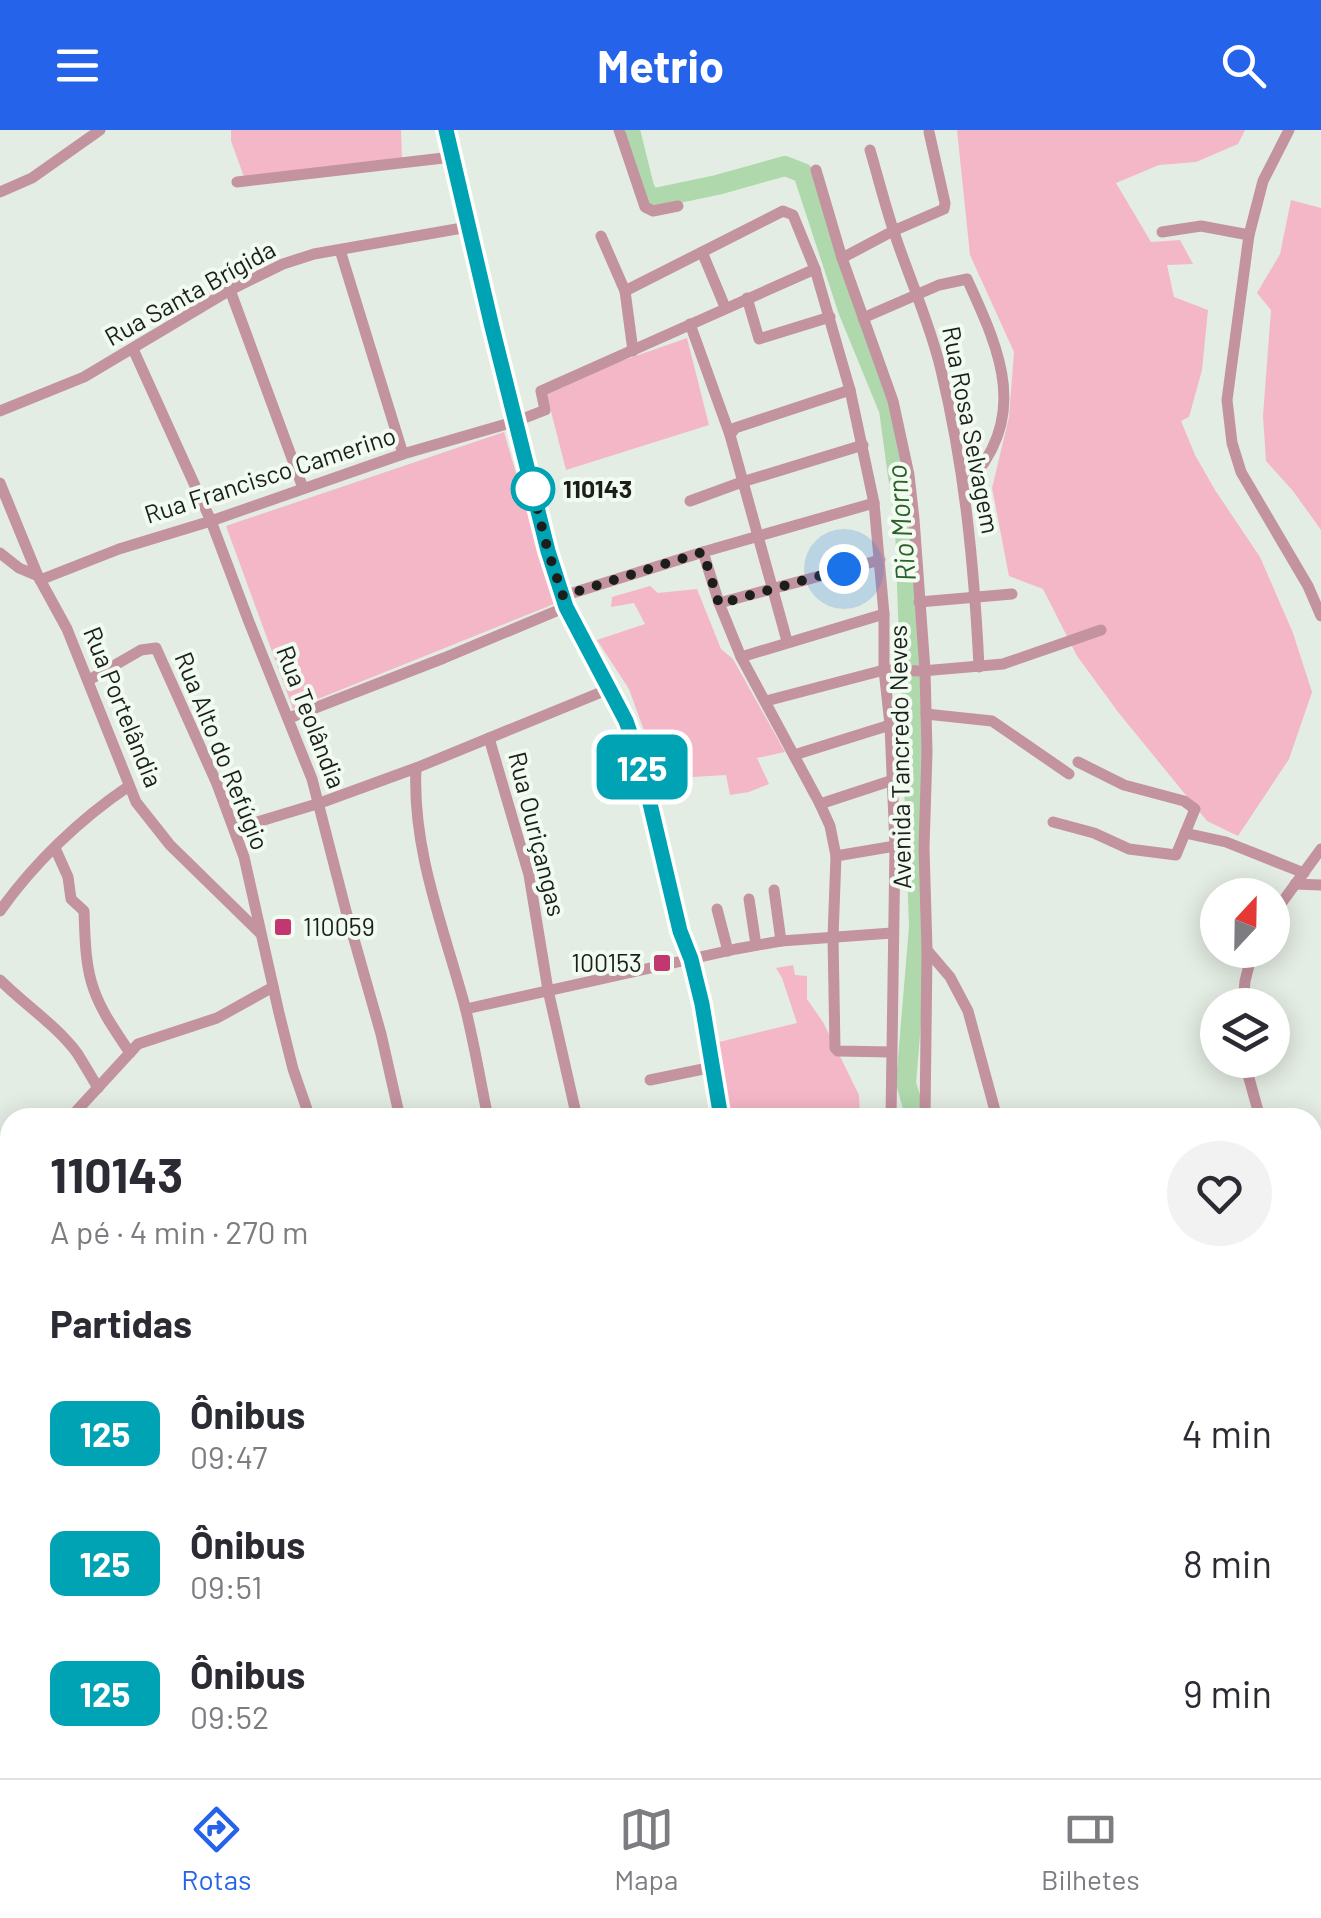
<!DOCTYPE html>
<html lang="pt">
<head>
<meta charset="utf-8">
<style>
  body { margin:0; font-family:Barlow,sans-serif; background:#f2f2f3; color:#2b2b33; height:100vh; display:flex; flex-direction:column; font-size:38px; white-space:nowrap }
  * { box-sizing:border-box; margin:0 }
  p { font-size:32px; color:#7c7c81 }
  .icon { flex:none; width:55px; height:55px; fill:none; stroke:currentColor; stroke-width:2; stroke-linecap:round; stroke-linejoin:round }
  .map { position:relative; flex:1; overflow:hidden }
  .details { position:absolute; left:0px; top:978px; width:1322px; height:672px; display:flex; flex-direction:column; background:#fff; border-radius:30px 30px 0 0; box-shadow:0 5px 25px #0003 }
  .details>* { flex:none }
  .badge { padding:0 20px; border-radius:15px; font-size:35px; line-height:65px }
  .needle { width:65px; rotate:22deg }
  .tools { position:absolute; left:1200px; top:748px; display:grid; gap:20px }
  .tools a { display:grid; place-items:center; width:90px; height:90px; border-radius:50%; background:#fff; box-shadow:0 5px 25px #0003; font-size:50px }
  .you { position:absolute; width:50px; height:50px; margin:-25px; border:8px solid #fff; border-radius:50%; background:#1a73e8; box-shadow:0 0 0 15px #1a73e833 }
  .map>.badge { position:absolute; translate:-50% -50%; box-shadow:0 0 0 5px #fff }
  h2 { padding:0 50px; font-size:38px; line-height:90px }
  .round { display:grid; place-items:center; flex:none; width:105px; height:105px; border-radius:52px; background:#f2f2f3 }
  .summary { display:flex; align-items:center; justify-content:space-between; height:170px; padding:0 50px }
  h1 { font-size:48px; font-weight:700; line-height:75px }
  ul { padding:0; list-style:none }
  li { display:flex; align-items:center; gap:30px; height:130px; padding:0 50px }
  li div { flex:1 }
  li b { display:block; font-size:38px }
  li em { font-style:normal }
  li .badge { min-width:110px; font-weight:700; text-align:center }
  header { display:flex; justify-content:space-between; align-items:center; height:130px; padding:0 50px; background:#2563eb; color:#fff; font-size:45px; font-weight:700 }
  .dock { display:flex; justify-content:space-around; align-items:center; height:140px; border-top:2px solid #e1e1e2; background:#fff; font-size:28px; color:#7c7c81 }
  .dock a { display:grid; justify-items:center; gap:5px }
  .dock .on { color:#2563eb }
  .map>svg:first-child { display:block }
  .green { fill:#f4b7c8 }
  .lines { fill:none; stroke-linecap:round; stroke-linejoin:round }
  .river { stroke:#afd8ac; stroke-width:20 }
  .minor { stroke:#c393a0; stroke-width:11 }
  .tertiary { stroke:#c393a0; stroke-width:15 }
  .secondary { stroke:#ad687d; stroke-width:18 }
  .line-casing { stroke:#fff; stroke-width:22 }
  .line { stroke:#00a3b4; stroke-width:15 }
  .walk { stroke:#1b1e1b; stroke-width:10; stroke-dasharray:0 18 }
  .stop-dot { fill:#fff; stroke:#00a3b4; stroke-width:5 }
  .poi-dot { fill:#c2376f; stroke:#f1fbf0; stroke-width:4 }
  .labels { text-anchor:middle; stroke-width:8; stroke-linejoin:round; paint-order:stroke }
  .street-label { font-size:25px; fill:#1b1e1b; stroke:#f1fbf0 }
  .stop-label { font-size:25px; font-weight:bold; fill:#1b1e1b; stroke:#f1fbf0; text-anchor:start }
  .poi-label { font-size:25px; fill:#1b1e1b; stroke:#f1fbf0; text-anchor:start }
  .water-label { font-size:28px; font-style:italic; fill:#2b6129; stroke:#f1fbf0 }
</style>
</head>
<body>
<header><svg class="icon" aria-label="menu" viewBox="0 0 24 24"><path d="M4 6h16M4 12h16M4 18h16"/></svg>Metrio<svg class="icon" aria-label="search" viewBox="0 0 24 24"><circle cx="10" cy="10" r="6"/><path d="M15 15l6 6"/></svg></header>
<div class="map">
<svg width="1321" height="1648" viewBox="0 0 1321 1648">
  <rect width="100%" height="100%" fill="#e4ede3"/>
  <g class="green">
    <polygon points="231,0 401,0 402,29 244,47 231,11"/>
    <polygon points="957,0 1245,0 1238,14 1196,32 1159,35 1116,53 1151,112 1180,110 1193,134 1167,135 1174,167 1208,180 1202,240 1189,287 1181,291 1195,325 1215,360 1260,427 1293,503 1312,562 1289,629 1238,706 1207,691 1118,582 1077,526 1043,459 1009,446 992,358 1009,287 1014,222 970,125"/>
    <polygon points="1291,70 1321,78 1321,400 1293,361 1266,331 1263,286 1271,180 1257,163 1280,124"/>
    <polygon points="687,208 709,295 566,340 545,258"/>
    <polygon points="504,302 554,474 293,579 226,396"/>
    <polygon points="650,456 658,463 697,459 721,519 733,529 785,622 757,628 769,654 749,662 730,665 726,645 675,648 648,612 629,559 597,510 645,494 634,473 611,477 612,467"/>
    <polygon points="793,835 795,845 807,846 807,869 823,892 859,965 860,987 728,987 715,913 797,893 782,848 776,838"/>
  </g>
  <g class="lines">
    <g class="river">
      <polyline points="630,0 644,57 650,69 717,55 785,36 803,43 848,180 889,280 905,397 919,797 906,953 916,988"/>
      <polyline points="1087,1640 1092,1648"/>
    </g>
    <g class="minor">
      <polyline points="619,0 645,77 653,81 678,76"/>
      <polyline points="1289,0 1263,51 1249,105 1227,270 1232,313 1241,342 1308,456 1321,486"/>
      <path d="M870,20C878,47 885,75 894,102C909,148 930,193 941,240C965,340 974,435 979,537"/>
      <polyline points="816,40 842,128 893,271 909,345 914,389 925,540 927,622 924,718 927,820 925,988"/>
      <polyline points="237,52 452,27"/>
      <polyline points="0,62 32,48 100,0"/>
      <polyline points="1162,102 1201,96 1249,105"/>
      <polyline points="601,106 625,161 633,221"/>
      <polyline points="340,120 403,324"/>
      <polyline points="702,122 725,177"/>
      <polyline points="842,128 893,101 944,79 945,73 929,2"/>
      <polyline points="230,160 303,358"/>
      <polyline points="625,161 783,81 793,85 815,139 850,260 874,373 884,484 884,540 890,595 895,716 891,988"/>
      <polyline points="747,168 759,209 830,187"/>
      <path d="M863,188L939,155L967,149C1002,225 1030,288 964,358"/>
      <polyline points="690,194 730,305 787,511"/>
      <polyline points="133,219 211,391 249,492 312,649 346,781 381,904 400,988"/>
      <polyline points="0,281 84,247 230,160 283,134 314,124 468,97"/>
      <polyline points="730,305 735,298 850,260"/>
      <polyline points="0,353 38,446 67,499 136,672 170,715 260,803"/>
      <polyline points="690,371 742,352 863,315"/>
      <polyline points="703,422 719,473 741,527 820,674 830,696 836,726 833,807 835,918 838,921 891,922"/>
      <polyline points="0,423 19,438 38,446"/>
      <polyline points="40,450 119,419 211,391 403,324 517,291 545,280 541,261 815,139"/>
      <polyline points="563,466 703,422 874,373"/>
      <polyline points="919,472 1012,464"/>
      <polyline points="719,473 880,430"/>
      <polyline points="741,527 884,484"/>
      <polyline points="89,550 141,520 156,518 217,654 244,727 279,883 293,939 310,988"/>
      <polyline points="766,571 884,540 922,541 1003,534 1101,500"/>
      <polyline points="926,584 992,591 1069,644"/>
      <polyline points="289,588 444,528 566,477"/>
      <polyline points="489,608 529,745 548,860 577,988"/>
      <polyline points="794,625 890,595"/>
      <path d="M416,638C412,719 443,796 464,873C474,911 480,950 488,988"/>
      <polyline points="820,674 893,650"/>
      <polyline points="1053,692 1094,703 1129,719 1176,725 1195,679 1184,671 1124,655 1078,632"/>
      <polyline points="234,699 320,673 416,638 609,559"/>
      <polyline points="1185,703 1226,712 1304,743"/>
      <path d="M55,718L68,747L71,769L84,781C85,807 85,836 94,860C102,883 117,903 130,923"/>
      <polyline points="836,726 895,716"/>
      <polyline points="1295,754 1321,755"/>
      <polyline points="774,760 781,811"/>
      <polyline points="749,769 756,815"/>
      <polyline points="717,779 728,821"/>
      <path d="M0,781C34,733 80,689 129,656"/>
      <polyline points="1272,786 1321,719"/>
      <polyline points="927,820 950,847 968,881 997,988"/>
      <path d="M0,850C25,875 56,895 77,923C84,934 91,946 98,958"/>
      <polyline points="1243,875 1245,851 1253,820"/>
      <polyline points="466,879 736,819 781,811 892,803"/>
      <polyline points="1244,930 1260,988"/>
      <polyline points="650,950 713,937"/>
      <polyline points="70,988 138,914 217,888 273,857"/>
      <polyline points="0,1063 10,1053"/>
      <polyline points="0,1108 10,1123"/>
      <polyline points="1312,1149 1321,1149"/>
      <polyline points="0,1258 10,1255"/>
      <polyline points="0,1309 10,1324"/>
      <polyline points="1312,1569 1321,1555"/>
      <polyline points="1312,1635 1321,1637"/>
      <polyline points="533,1640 536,1648"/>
      <polyline points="628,1640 631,1648"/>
      <polyline points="741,1640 745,1648"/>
      <polyline points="1247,1640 1249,1648"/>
      <polyline points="1272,1648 1276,1640"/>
      <polyline points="1297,1648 1304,1640"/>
    </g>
    <g class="tertiary">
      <polyline points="0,1365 10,1363"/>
      <polyline points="291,1640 295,1648"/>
    </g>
    <g class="secondary">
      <polyline points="446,0 483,162 548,421 566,477 626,591 640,631 680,801 691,829 701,874 721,988"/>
      <polyline points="858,1640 863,1648"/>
    </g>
  </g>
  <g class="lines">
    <defs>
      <polyline id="line" points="446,0 492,197 548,421 566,477 626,591 640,631 680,801 691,829 702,874 721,988"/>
    </defs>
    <use href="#line" class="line-casing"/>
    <use href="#line" class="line"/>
    <polyline class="walk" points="533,359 528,343 548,421 563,466 703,422 719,474 844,439"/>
  </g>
  <circle class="stop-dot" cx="533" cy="359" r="20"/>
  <g class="poi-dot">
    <rect x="273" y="787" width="20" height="20" rx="5"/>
    <rect x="652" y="823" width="20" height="20" rx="5"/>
  </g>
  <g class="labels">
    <g class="street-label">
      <text transform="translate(190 163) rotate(-29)" y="9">Rua Santa Brígida</text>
      <text transform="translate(971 300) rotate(79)" y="9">Rua Rosa Selvagem</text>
      <text transform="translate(270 345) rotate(-18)" y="9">Rua Francisco Camerino</text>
      <text transform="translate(123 577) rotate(68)" y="9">Rua Portelândia</text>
      <text transform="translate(311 587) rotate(69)" y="9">Rua Teolândia</text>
      <text transform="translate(222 621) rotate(68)" y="9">Rua Alto do Refúgio</text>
      <text transform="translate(900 627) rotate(-91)" y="9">Avenida Tancredo Neves</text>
      <text transform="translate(537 704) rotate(76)" y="9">Rua Ouriçangas</text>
    </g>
    <g class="stop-label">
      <text x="563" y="368">110143</text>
    </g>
    <g class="poi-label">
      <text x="303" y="806">110059</text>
      <text x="642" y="842" text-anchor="end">100153</text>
    </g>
    <g class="water-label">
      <text transform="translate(901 393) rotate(-95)" y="10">Rio Morno</text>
    </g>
  </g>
</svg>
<div class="tools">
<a><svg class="needle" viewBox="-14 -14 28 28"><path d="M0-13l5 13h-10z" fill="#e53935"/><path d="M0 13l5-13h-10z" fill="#7c7c81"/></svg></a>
<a><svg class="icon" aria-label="layers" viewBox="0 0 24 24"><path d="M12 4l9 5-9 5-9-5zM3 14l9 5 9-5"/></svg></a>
</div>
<div class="you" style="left:844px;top:439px"></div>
<b class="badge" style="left:642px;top:637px;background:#00a3b4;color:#fff">125</b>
<section class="details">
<div class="summary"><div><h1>110143</h1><p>A pé · 4 min · 270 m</p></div><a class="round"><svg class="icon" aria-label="heart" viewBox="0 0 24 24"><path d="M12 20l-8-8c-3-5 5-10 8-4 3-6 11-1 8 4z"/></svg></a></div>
<h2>Partidas</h2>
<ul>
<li><span class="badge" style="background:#00a3b4;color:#fff">125</span><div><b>Ônibus</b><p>09:47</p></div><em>4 min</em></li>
<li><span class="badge" style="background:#00a3b4;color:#fff">125</span><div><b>Ônibus</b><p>09:51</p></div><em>8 min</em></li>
<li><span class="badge" style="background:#00a3b4;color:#fff">125</span><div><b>Ônibus</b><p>09:52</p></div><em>9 min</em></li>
</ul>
</section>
</div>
<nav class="dock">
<a class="on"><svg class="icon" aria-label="directions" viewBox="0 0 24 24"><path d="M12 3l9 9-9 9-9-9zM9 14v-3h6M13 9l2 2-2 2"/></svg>Rotas</a>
<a><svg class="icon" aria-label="map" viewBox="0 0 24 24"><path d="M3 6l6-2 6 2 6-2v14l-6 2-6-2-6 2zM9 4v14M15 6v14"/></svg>Mapa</a>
<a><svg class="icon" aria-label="tickets" viewBox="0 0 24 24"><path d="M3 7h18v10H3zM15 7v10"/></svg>Bilhetes</a>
</nav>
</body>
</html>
